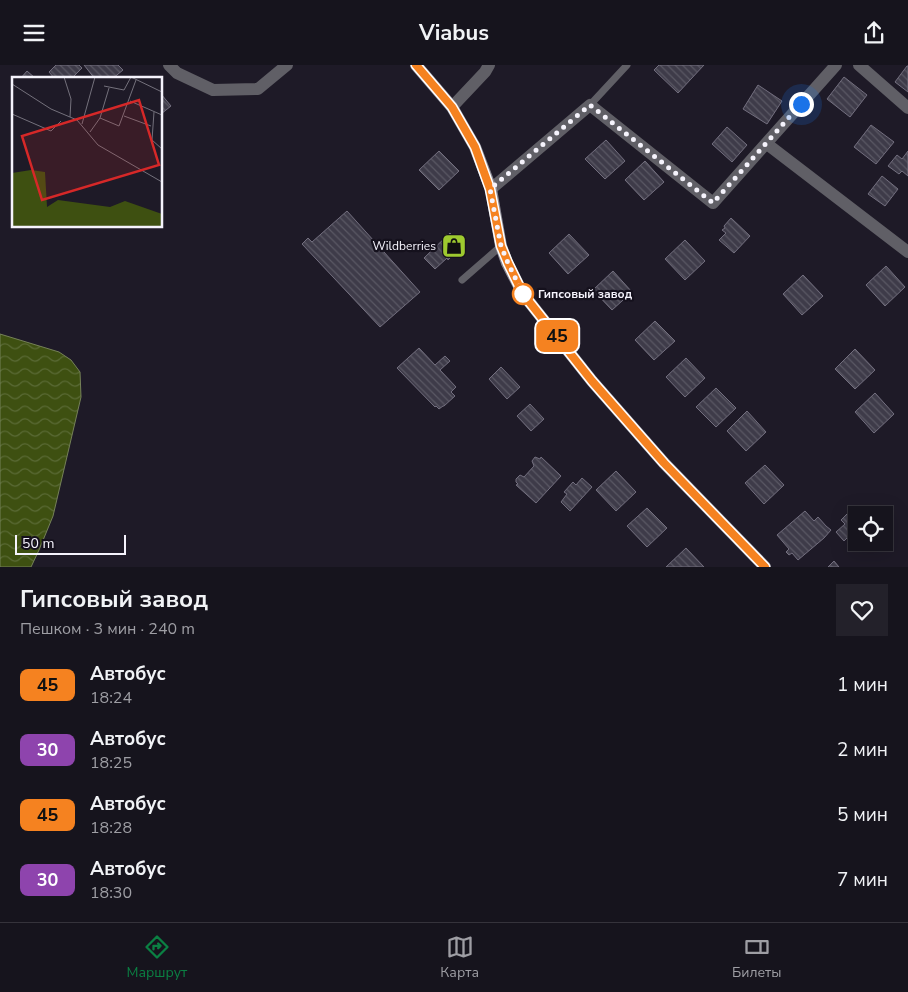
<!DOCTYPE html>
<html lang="ru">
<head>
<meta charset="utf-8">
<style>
  body { margin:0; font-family:"Nunito Sans",sans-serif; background:#23212a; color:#f1f3f6; height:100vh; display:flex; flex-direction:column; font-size:19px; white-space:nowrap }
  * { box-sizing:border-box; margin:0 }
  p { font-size:16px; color:#9e9ea4 }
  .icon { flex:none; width:28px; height:28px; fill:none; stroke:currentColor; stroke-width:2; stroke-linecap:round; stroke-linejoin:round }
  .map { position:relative; height:502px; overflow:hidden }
  .sheet { display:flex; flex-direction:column; background:#16141d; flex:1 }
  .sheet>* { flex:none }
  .badge { padding:0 10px; border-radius:8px; font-size:18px; line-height:32px }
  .controls { position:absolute; left:848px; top:441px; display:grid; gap:10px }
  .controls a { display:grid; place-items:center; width:45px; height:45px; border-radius:0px; background:#16141d; box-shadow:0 5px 20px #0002,0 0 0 1px #35333b; font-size:25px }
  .scale { position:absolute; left:15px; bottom:12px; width:111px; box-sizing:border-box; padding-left:5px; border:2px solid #f5f3fc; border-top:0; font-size:14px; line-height:18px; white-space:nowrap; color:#f5f3fc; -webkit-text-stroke:4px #15111d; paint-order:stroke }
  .you { position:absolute; width:25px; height:25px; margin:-12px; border:4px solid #fff; border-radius:50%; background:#1a73e8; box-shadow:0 0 0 8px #1a73e833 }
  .map>.badge { position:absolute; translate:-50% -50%; box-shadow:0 0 0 2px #fff }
  .round { display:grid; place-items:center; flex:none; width:52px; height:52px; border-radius:0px; background:#23212a }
  .headline { display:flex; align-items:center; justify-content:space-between; height:85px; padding:0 20px }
  h1 { font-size:24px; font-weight:700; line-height:38px }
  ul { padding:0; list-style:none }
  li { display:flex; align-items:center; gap:15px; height:65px; padding:0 20px }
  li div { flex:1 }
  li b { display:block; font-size:19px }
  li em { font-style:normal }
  li .badge { min-width:55px; font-weight:700; text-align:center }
  header { display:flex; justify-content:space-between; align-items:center; height:65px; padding:0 20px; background:#16141d; font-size:22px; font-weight:700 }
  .tab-bar { display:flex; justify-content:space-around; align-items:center; height:70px; border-top:1px solid #35333b; background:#16141d; font-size:14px; color:#9e9ea4 }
  .tab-bar a { display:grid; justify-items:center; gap:2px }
  .tab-bar .active { color:#0b8043 }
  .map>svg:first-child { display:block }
  .water { fill:url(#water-waves); stroke:#758158 }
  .building { fill:url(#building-back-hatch); stroke:#736f7f }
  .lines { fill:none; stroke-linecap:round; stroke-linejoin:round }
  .service { stroke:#605f66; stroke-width:7 }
  .minor { stroke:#605f66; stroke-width:12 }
  .secondary { stroke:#878590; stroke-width:12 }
  .line-casing { stroke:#fff; stroke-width:11 }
  .line { stroke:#f58220; stroke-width:8 }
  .walk { stroke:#f5f3fc; stroke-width:5; stroke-dasharray:0 9 }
  .stop-dot { fill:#fff; stroke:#f58220; stroke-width:2.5 }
  .labels { text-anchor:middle; stroke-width:4.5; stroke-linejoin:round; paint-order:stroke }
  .poi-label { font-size:12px; fill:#f5f3fc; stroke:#15111d; text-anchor:end }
  .stop-label { font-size:12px; font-weight:bold; fill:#f5f3fc; stroke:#15111d; text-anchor:start }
  .inset-road { fill:none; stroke:#74717c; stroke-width:1 }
  .view { fill:#d62828; fill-opacity:0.15; stroke:#d62828; stroke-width:2.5 }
  .inset-edge { fill:none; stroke:#f5f3fc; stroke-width:2.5 }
</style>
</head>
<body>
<header><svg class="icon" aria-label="menu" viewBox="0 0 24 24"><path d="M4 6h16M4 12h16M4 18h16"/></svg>Viabus<svg class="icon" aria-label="share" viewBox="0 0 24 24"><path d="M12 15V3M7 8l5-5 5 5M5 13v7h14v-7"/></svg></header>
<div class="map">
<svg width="908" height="502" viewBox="0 0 908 502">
  <defs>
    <pattern id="water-waves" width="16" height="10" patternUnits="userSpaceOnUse" patternTransform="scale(1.25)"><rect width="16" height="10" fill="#3e5011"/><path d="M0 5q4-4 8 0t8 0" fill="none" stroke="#5a6a35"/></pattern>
    <pattern id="building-back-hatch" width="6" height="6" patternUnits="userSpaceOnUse" patternTransform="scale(1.25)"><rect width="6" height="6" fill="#3e3b49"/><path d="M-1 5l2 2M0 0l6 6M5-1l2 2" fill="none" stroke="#5a5864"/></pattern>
  </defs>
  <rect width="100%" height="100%" fill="#1e1a27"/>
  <polygon class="water" points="0,269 59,287 71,295 80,307 81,332 53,451 39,485 31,502 0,502"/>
  <g class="building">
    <polygon points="56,0 79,0 82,3 71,14 55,14 49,7"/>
    <polygon points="84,0 118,0 123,5 112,14 95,14"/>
    <polygon points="659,0 704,0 678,28 654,5"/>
    <polygon points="907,1 908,1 908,27 895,17"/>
    <polygon points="27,6 35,13 35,14 20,14"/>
    <polygon points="844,12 867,30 850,52 827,34"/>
    <polygon points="758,20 782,36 767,59 743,44"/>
    <polygon points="161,29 171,41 161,49"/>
    <polygon points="871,60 894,77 876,99 854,82"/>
    <polygon points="727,62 747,80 732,97 712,79"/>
    <polygon points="606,75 625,96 605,114 585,94"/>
    <polygon points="439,86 459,106 439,125 419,105"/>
    <polygon points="908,86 908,111 902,106 899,109 888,101 897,90 902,94"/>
    <polygon points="645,96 664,117 644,135 625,115"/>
    <polygon points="882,111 898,124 885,141 868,129"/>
    <polygon points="347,146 420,227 380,262 302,179 308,173 312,177"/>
    <polygon points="731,153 750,171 734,188 719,175 726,168 722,165 725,163 724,161"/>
    <polygon points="450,168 457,176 462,178 462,182 458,185 457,184 450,191 451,192 448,195 447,193 435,204 424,193"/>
    <polygon points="569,169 589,190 568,209 549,188"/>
    <polygon points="685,175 705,196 685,215 665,194"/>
    <polygon points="886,201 905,222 885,241 866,220"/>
    <polygon points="613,206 632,227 612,245 593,225"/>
    <polygon points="803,210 823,231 802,250 783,229"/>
    <polygon points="655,256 675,276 654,295 635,275"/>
    <polygon points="419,283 435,300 445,291 450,296 440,305 456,322 451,327 455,331 444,341 443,341 439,344 436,341 435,342 397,303"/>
    <polygon points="855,284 875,305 855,324 835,304"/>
    <polygon points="686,293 705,313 685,332 666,312"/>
    <polygon points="501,302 520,322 507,334 489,314"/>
    <polygon points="716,323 736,343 716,362 696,342"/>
    <polygon points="875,328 894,349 874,368 855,347"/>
    <polygon points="530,339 544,354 531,366 517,351"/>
    <polygon points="747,346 766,367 746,386 727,366"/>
    <polygon points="535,392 540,394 541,392 561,411 536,438 516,420 518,419 516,417 516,414 520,410 524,412 534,401 532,396"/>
    <polygon points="765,400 784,420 764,439 745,418"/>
    <polygon points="616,406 636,427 616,446 596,425"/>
    <polygon points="582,413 592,422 570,446 561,437 567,429 564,427 573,417 576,420"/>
    <polygon points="647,443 667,463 647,482 627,461"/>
    <polygon points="859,444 865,450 856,450 856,464 844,476 836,467 845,459 841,455 851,445 854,449"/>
    <polygon points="805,446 814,456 818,452 826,461 831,465 824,473 798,495 792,488 789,490 786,487 789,484 777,470"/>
    <polygon points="686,483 704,502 666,502"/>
    <polygon points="834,496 839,502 828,502"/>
  </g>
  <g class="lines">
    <g class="service">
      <polyline points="590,40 627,0"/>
      <polyline points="462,215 501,181"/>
    </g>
    <g class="minor">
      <polyline points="169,0 177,8 213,25 258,24 287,0"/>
      <polyline points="859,0 908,43"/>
      <polyline points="452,42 485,7 489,0"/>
      <polyline points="767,79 908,187"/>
      <polyline points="491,124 590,40 713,138 836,0"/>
    </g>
    <polyline class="secondary" points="416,0 452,42 475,82 491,124 501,181 507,198 523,229 592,316 664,398 765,502"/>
  </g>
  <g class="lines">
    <defs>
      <polyline id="line" points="416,0 452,42 475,82 490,124 501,181 508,198 523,229 592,316 664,398 765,502"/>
    </defs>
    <use href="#line" class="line-casing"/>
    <use href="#line" class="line"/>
    <polyline class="walk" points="523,229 508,198 501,181 490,124 590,40 713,138 801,39"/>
  </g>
  <defs>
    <symbol id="shop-square" viewBox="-11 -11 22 22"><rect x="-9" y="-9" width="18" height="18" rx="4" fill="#9eca2f" stroke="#15111d"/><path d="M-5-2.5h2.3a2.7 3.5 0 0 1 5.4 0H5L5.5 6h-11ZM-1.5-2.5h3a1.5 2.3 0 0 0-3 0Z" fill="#111"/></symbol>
  </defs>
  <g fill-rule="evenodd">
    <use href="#shop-square" x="440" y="167" width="28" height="28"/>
  </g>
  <circle class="stop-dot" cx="523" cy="229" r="10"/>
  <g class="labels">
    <g class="poi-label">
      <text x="436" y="185">Wildberries</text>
    </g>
    <g class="stop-label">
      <text x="538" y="233">Гипсовый завод</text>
    </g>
  </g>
  <g transform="translate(12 12)">
    <rect width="150" height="150" fill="#1e1a27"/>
    <path d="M19,93L33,95L35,130L46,123L98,130L113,124L150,137V150H0V96Z" fill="#3e5011"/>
    <path class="inset-road" d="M52,0L59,22L58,40M119,0L150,15M0,7L39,32L65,43L86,68L150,105M92,9L112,13L119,0M118,24L150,38M142,35L140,63L150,72M0,37L39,54L49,44M112,39L139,49M88,41L97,11M70,47L83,0M78,55L88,41L107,49L124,3"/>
    <path class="view" d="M127,23L147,88L30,123L10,59Z"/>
    <rect width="150" height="150" class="inset-edge"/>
  </g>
</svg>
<div class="controls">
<a><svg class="icon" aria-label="locate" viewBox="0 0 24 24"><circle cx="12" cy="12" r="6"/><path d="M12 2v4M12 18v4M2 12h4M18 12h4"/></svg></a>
</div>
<div class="scale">50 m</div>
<div class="you" style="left:801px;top:39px"></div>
<b class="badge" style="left:557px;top:271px;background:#f58220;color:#111">45</b>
</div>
<section class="sheet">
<div class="headline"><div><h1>Гипсовый завод</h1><p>Пешком · 3 мин · 240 m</p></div><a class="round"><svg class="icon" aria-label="heart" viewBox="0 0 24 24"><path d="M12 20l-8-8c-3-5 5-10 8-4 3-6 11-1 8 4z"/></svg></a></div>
<ul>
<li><span class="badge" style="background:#f58220;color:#111">45</span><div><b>Автобус</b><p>18:24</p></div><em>1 мин</em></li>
<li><span class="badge" style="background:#8e44ad;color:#fff">30</span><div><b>Автобус</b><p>18:25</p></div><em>2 мин</em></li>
<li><span class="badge" style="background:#f58220;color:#111">45</span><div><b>Автобус</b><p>18:28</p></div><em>5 мин</em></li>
<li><span class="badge" style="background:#8e44ad;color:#fff">30</span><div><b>Автобус</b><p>18:30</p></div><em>7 мин</em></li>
</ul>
</section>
<nav class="tab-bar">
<a class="active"><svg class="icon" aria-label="directions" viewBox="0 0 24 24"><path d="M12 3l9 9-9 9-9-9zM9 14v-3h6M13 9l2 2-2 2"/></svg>Маршрут</a>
<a><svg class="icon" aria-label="map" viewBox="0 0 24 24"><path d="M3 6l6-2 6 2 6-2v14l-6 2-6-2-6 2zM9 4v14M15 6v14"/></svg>Карта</a>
<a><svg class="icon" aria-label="tickets" viewBox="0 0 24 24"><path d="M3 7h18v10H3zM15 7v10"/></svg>Билеты</a>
</nav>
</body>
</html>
